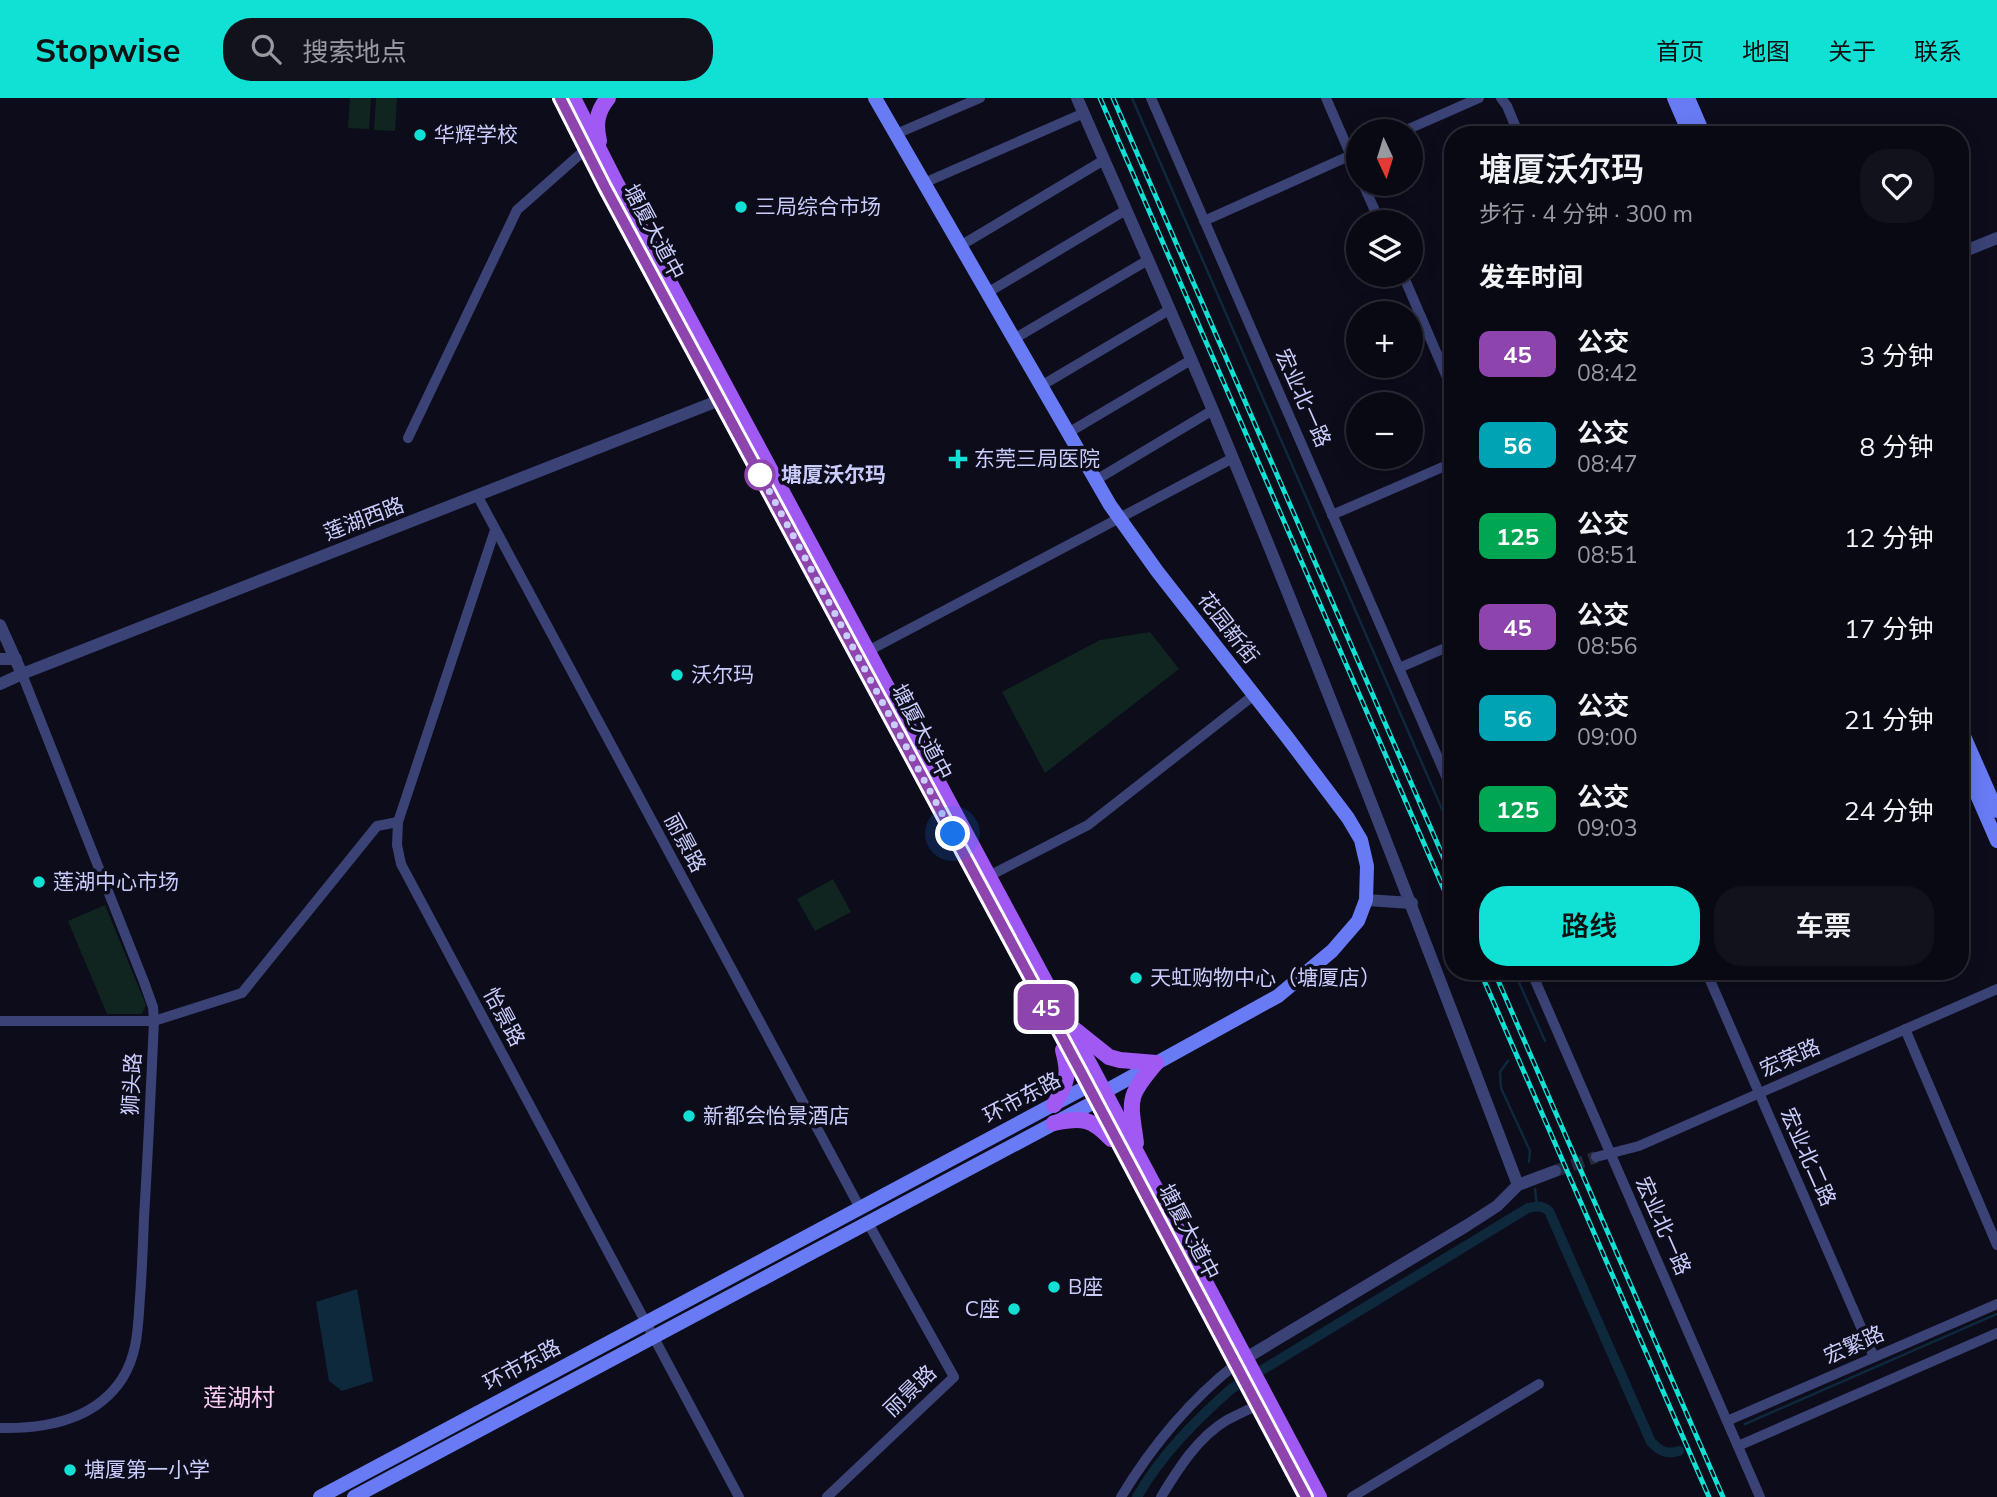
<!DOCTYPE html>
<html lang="zh">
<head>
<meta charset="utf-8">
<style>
  body { margin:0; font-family:Mulish,"Noto Sans SC",sans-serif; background:#12121d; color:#f1f3f6; height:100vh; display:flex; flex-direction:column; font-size:26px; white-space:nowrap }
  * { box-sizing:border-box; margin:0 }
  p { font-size:23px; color:#999aa0 }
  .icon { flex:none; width:38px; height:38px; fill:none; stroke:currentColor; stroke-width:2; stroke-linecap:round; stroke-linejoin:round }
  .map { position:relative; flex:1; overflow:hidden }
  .panel { position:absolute; left:1444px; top:28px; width:525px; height:854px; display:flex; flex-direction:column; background:#090914; border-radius:28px; box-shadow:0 4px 18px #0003,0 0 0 2px #292a34 }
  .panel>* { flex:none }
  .badge { padding:0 14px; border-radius:10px; font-size:24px; line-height:46px }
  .needle { width:46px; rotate:176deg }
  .fabs { position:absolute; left:1346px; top:21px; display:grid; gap:14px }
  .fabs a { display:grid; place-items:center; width:77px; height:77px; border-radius:50%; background:#090914; box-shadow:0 4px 18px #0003,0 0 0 2px #292a34; font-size:35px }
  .you { position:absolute; width:35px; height:35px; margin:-18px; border:5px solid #fff; border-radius:50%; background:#1a73e8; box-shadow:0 0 0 10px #1a73e833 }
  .map>.badge { position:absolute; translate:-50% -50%; box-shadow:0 0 0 4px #fff }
  h2 { padding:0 35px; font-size:26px; line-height:63px }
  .round { display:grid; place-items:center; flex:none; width:74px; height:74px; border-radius:28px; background:#12121d }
  .head { display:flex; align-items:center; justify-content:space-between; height:119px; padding:0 35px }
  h1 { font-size:33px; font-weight:600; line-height:52px }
  .button { display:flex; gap:14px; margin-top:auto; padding:14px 35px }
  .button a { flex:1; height:80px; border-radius:28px; background:#11e0d4; color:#111; font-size:28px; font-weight:600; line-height:80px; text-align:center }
  .button a+a { background:#12121d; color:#f1f3f6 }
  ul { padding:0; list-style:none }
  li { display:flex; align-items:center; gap:21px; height:91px; padding:0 35px }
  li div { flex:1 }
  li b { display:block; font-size:26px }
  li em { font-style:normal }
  li .badge { min-width:77px; font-weight:700; text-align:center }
  header { display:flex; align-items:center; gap:42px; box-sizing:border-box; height:98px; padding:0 35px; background:#11e0d4; color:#111 }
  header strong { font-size:33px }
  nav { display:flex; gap:38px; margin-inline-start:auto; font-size:24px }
  .search { width:490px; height:63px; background:#12121d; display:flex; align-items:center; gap:18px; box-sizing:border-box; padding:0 24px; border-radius:28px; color:#999aa0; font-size:26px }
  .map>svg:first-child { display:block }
  .green { fill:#102420 }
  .water { fill:#0e283c }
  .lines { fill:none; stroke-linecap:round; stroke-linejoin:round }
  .stream { stroke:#0e283c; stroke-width:2.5 }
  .canal { stroke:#0e283c; stroke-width:10 }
  .tertiary-tunnel { stroke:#28293d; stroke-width:12; stroke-dasharray:12 6; stroke-linecap:butt }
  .minor { stroke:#3a4276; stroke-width:10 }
  .tertiary { stroke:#3a4276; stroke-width:12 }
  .secondary { stroke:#687bf4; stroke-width:14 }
  .primary { stroke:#a159f3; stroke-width:16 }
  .rail-casing { stroke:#11e0d4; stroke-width:5 }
  .rail { stroke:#0c0c1b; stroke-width:2.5; stroke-dasharray:8; stroke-linecap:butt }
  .line-casing { stroke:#fff; stroke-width:16 }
  .line { stroke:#8e44ad; stroke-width:10 }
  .walk { stroke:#caccfb; stroke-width:7; stroke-dasharray:0 12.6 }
  .poi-dot { fill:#11e0d4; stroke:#0c0c1b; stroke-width:2.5 }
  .stop-dot { fill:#fff; stroke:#8e44ad; stroke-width:3.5 }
  .labels { text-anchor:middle; stroke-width:7; stroke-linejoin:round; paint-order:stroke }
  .poi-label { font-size:21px; fill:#caccfb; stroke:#0c0c1b; text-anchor:start }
  .street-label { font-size:21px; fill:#caccfb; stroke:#0c0c1b }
  .stop-label { font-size:21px; font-weight:bold; fill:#caccfb; stroke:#0c0c1b; text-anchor:start }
  .quarter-label { font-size:24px; fill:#fbccf1; stroke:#0c0c1b }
</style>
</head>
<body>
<header>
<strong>Stopwise</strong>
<div class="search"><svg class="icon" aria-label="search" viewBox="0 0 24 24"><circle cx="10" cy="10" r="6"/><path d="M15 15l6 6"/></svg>搜索地点</div>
<nav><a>首页</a><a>地图</a><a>关于</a><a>联系</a></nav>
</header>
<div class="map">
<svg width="1997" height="1399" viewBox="0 0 1997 1399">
  <rect width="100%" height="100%" fill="#0c0c1b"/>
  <g class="green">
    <polygon points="350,0 371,0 369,31 348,30"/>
    <polygon points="376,0 397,0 395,33 374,32"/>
    <polygon points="1150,534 1179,571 1045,675 1002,594 1100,542"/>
    <polygon points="833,781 851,814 815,833 797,801"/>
    <polygon points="105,807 146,907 142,916 107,916 68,823"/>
  </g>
  <polygon class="water" points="357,1191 373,1283 342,1293 329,1283 316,1204"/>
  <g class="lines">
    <g class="stream">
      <polyline points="1132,0 1452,734"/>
      <polyline points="1514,873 1545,943"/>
      <polyline points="1508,963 1500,974 1501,990 1530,1053 1529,1064"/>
      <polyline points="1535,1091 1537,1108"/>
      <polyline points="1745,1326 1997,1216"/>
    </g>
    <path class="canal" d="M1137,1399C1161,1357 1195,1323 1231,1291L1528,1110C1537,1108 1542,1107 1549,1113L1651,1344C1660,1353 1666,1357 1679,1353"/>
    <polyline class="tertiary-tunnel" points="1555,1073 1596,1059"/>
    <g class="minor">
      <polyline points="1151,0 1452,692"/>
      <polyline points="1326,0 1358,74"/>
      <polyline points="1501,0 1507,8 1519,37"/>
      <polyline points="1404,33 1479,0"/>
      <polyline points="896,36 980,0"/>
      <polyline points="924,85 1084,15"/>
      <polyline points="1363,86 1380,124"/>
      <polyline points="1204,123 1358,54"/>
      <polyline points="960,148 1104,62"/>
      <polyline points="1403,177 1452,291"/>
      <polyline points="987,195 1126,112"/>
      <polyline points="1014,241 1148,162"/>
      <polyline points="1041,288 1169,212"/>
      <polyline points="1068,335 1191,262"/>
      <polyline points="408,340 517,112 586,51"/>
      <polyline points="1096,382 1213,312"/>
      <polyline points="477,397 860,1110"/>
      <polyline points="1332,417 1452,365"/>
      <polyline points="495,432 398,724 397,747 401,766 739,1399"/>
      <polyline points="868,553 1233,360"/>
      <polyline points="1399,570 1452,547"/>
      <polyline points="989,778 1088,727 1254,597"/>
      <polyline points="1531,873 1760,1399"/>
      <polyline points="1706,873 1874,1259"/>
      <polyline points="0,923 154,923 242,895 377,728 398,724"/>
      <polyline points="1905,931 1997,1147"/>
      <polyline points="1596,1059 1639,1048 1997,891"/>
      <polyline points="1727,1323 1997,1206"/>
      <path d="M0,1330C45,1331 95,1322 122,1281C138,1256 138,1228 140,1199C142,1173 143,1146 144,1120C148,1054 151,989 154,923L153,909L144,884L22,576"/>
      <polyline points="1738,1348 1997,1235"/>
      <polyline points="827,1399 954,1279 868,1125"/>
      <path d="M1121,1399C1152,1348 1189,1303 1236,1266"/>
      <path d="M1161,1399C1178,1371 1198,1339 1227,1322C1237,1317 1247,1312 1258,1307"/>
      <polyline points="1352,1399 1539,1286"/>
    </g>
    <g class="tertiary">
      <path d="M1077,0C1130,121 1184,241 1234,363C1333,602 1426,845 1518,1087"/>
      <polyline points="1960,155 1997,140"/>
      <polyline points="0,527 22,576"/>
      <polyline points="0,561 16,561"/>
      <polyline points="0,586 22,576 720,302"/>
      <polyline points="1366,802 1412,805"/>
      <polyline points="1246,1260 1466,1128 1497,1108 1518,1087 1555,1073"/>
    </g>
    <g class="secondary">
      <polyline points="1674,0 1690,37"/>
      <polyline points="1688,0 1704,37"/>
      <polyline points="1960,629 1997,713"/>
      <polyline points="1960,658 1997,743"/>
      <polyline points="320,1399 1088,988 1096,991"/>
      <polyline points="354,1399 1096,1003 1104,994 1278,898 1332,853 1358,823 1366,802 1367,768 1361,742 1348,720 1287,639 1157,473 1110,407 875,0"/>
    </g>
    <g class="primary">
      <polyline points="560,0 605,89 1082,976 1306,1399"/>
      <polyline points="573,0 615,83 1092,971 1319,1399"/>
      <path d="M599,43C595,26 597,13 608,0"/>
      <polyline points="1074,931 1109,959 1120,962 1156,965"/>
      <path d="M1054,1007C1067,985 1070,977 1063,952"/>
      <path d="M1054,1025C1081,1019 1092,1020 1111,1041"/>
      <path d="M1136,1045C1130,1001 1126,1000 1156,965"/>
    </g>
    <defs>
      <g id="rail">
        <polyline points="1100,0 1452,810"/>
        <polyline points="1113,0 1452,779"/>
        <polyline points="1480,873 1709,1399"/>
        <polyline points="1494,873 1723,1399"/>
      </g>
    </defs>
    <use href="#rail" class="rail-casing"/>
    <use href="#rail" class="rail"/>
  </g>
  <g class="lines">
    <defs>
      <polyline id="line" points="560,0 605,89 1082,976 1306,1399"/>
    </defs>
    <use href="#line" class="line-casing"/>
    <use href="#line" class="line"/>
    <polyline class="walk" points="760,377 759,374 953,736"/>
  </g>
  <g class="poi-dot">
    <circle cx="420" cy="37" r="7"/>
    <circle cx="741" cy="109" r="7"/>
    <path d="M954.5 350.5h7v7h7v7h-7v7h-7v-7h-7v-7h7z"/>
    <circle cx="677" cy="577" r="7"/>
    <circle cx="39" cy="784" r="7"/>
    <circle cx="1136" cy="880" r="7"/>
    <circle cx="689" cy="1018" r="7"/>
    <circle cx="1054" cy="1189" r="7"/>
    <circle cx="1014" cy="1211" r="7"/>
    <circle cx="70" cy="1372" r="7"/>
  </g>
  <circle class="stop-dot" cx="760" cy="377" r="14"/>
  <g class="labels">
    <g class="poi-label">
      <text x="434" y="44">华辉学校</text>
      <text x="755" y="116">三局综合市场</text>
      <text x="974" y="368">东莞三局医院</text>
      <text x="691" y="584">沃尔玛</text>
      <text x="53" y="791">莲湖中心市场</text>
      <text x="1150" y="887">天虹购物中心（塘厦店）</text>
      <text x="703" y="1025">新都会怡景酒店</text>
      <text x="1068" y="1196">B座</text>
      <text x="1000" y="1218" text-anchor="end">C座</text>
      <text x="84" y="1379">塘厦第一小学</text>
    </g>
    <g class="street-label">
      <text transform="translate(654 134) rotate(62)" y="7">塘厦大道中</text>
      <text transform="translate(1303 300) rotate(66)" y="7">宏业北一路</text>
      <text transform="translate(364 421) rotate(-21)" y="7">莲湖西路</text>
      <text transform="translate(1228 530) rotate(52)" y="7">花园新街</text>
      <text transform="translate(922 634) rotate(62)" y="7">塘厦大道中</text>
      <text transform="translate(685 745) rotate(62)" y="7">丽景路</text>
      <text transform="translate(504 919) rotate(62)" y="7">怡景路</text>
      <text transform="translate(1790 960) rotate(-24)" y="7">宏荣路</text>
      <text transform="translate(132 986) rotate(-87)" y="7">狮头路</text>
      <text transform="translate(1022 1000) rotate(-28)" y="7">环市东路</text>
      <text transform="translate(1808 1059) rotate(66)" y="7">宏业北二路</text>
      <text transform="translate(1663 1128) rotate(66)" y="7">宏业北一路</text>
      <text transform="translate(1189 1134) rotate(62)" y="7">塘厦大道中</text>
      <text transform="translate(1854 1247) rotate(-24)" y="7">宏繁路</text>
      <text transform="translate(522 1267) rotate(-28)" y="7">环市东路</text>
      <text transform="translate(910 1293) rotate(-44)" y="7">丽景路</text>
    </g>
    <g class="stop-label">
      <text x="781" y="384">塘厦沃尔玛</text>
    </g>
    <g class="quarter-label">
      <text x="239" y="1308">莲湖村</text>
    </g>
  </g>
</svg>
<div class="fabs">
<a><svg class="needle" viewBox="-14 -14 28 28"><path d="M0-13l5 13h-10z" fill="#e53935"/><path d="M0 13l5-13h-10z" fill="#999aa0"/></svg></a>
<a><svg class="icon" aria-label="layers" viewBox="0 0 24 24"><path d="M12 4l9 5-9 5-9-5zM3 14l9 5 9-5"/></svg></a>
<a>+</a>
<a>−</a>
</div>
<div class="you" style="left:953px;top:736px"></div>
<b class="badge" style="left:1046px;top:909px;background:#8e44ad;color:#fff">45</b>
<section class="panel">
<div class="head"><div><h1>塘厦沃尔玛</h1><p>步行 · 4 分钟 · 300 m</p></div><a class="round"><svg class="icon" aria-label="heart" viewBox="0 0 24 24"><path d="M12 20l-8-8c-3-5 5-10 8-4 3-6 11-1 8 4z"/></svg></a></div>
<h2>发车时间</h2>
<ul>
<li><span class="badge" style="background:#8e44ad;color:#fff">45</span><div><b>公交</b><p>08:42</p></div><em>3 分钟</em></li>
<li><span class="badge" style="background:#00a3b4;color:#fff">56</span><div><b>公交</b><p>08:47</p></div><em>8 分钟</em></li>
<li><span class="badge" style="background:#00a651;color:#fff">125</span><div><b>公交</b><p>08:51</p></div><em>12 分钟</em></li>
<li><span class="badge" style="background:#8e44ad;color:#fff">45</span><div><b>公交</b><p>08:56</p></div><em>17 分钟</em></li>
<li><span class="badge" style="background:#00a3b4;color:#fff">56</span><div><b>公交</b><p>09:00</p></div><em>21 分钟</em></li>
<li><span class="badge" style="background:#00a651;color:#fff">125</span><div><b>公交</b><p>09:03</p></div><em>24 分钟</em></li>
</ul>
<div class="button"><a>路线</a><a>车票</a></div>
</section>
</div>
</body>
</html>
